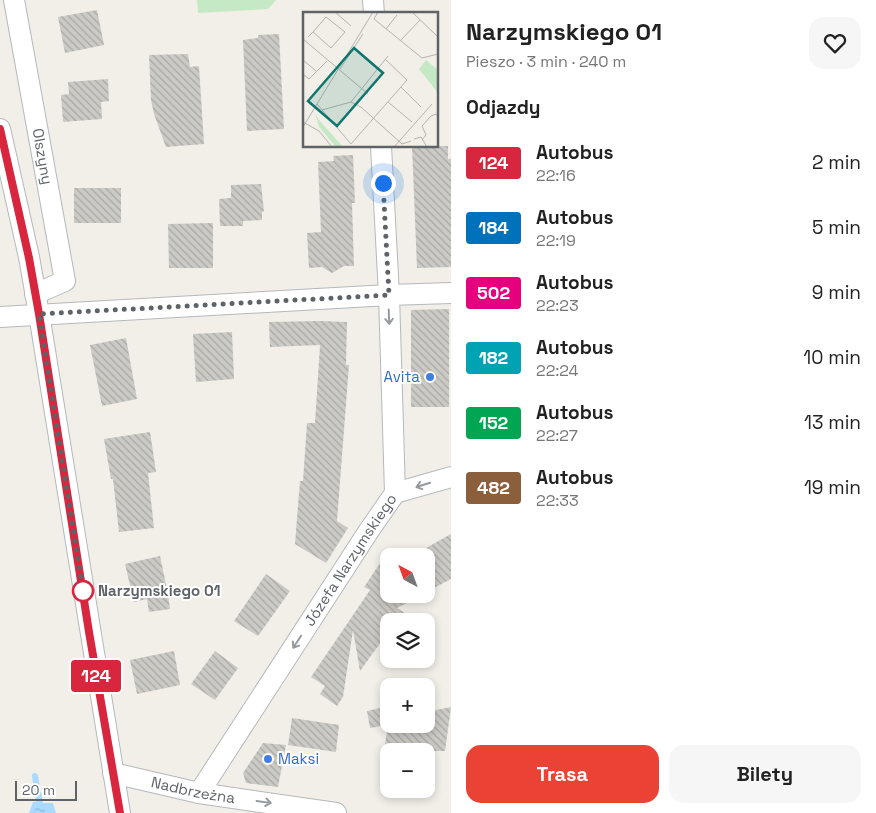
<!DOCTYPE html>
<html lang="pl">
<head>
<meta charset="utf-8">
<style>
  body { margin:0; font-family:"Space Grotesk",sans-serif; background:#f6f6f6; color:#222; height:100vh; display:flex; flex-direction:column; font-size:19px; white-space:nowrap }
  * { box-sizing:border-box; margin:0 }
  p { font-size:16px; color:#767676 }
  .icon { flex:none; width:28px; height:28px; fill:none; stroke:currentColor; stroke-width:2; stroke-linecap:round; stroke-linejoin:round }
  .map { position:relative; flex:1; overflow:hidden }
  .panel { display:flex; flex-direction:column; background:#fff; width:425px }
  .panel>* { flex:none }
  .badge { padding:0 10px; border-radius:4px; font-size:18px; line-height:32px }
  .needle { width:32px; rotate:319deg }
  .fabs { position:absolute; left:380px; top:548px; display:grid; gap:10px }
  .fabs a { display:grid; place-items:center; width:55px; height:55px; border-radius:10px; background:#fff; box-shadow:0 2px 8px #0003; font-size:25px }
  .scale { position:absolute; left:15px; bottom:12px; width:62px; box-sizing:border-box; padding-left:5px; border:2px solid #5f6368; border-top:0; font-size:14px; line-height:18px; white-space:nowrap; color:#5f6368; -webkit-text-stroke:4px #fff; paint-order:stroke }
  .you { position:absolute; width:25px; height:25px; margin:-12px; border:4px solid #fff; border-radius:50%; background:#1a73e8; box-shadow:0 0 0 8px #1a73e833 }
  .map>.badge { position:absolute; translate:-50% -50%; box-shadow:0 0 0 2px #fff }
  h2 { padding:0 15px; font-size:19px; line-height:45px }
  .round { display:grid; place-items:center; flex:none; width:52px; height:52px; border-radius:15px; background:#f6f6f6 }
  .overview { display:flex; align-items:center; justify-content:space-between; height:85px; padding:0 15px }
  h1 { font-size:24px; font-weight:700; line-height:38px }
  .button { display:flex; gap:10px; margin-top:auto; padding:10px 15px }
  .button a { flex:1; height:58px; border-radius:15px; background:#ea4335; color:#fff; font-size:20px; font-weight:700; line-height:58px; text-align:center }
  .button a+a { background:#f6f6f6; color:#222 }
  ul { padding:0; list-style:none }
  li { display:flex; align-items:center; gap:15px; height:65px; padding:0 15px }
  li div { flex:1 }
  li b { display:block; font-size:19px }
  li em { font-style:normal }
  li .badge { min-width:55px; font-weight:700; text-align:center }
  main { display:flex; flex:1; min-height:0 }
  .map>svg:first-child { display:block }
  .green { fill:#c5e8c5 }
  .water { fill:url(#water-ripples) }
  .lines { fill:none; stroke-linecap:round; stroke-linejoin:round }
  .stream { stroke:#aadaff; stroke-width:6 }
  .building { fill:url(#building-back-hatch) }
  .minor-casing { stroke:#b5b8bc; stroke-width:22 }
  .minor { stroke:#fff; stroke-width:20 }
  .oneway { stroke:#979a9d }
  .line-casing { stroke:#fff; stroke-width:11 }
  .line { stroke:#d7263d; stroke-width:8 }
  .walk { stroke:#5f6368; stroke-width:5; stroke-dasharray:0 9 }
  .shop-dot { fill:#3f7fe0; stroke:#fff; stroke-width:2 }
  .stop-dot { fill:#fff; stroke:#d7263d; stroke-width:2.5 }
  .labels { text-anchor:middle; stroke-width:4; stroke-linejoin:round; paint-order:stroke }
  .street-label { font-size:15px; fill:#5f6368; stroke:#fff }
  .shop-label { font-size:15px; fill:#366cbe; stroke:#fff; text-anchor:end }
  .stop-label { font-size:15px; font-weight:bold; fill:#5f6368; stroke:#fff; text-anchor:start }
  .inset-road { fill:none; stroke:#b3b3b1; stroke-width:1 }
  .view { fill:#0f766e; fill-opacity:0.15; stroke:#0f766e; stroke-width:2.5 }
  .inset-edge { fill:none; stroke:#5f6368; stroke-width:2.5 }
</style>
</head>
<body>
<main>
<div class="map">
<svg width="451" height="813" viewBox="0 0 451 813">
  <defs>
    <pattern id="water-ripples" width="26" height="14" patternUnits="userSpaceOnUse" patternTransform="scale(1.25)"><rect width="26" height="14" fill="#aadaff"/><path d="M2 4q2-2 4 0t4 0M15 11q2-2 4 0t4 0" fill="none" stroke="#8eb4d2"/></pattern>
    <pattern id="building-back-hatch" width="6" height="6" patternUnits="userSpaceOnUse" patternTransform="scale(1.25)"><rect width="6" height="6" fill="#cccac5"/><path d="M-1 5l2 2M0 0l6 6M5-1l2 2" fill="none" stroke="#a9a8a4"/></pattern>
  </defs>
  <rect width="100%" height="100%" fill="#f1efe8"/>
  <polygon class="green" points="197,0 276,0 268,9 198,13"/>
  <polygon class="water" points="39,781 43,803 53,803 56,813 29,813 33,802 36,802 34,782"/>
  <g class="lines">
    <polyline class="stream" points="35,776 37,790"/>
  </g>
  <g class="building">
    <polygon points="97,10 104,45 65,53 58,17"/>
    <polygon points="279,34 284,129 247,131 243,40 258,38 258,35"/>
    <polygon points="188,54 190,67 199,66 204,144 166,147 154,114 151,100 149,55"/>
    <polygon points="108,79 109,101 101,102 102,119 63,122 61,95 69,94 68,82"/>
    <polygon points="412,146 448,146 448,159 451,159 451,267 417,268"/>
    <polygon points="353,155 355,203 352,203 354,266 344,266 332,273 322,267 309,268 307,233 321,232 318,162 334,161 333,156"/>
    <polygon points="261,184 264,211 262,212 262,220 243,221 243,226 220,226 219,199 231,198 231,185"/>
    <rect x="74" y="188" width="47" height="35"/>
    <polygon points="213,223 213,268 169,268 168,224"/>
    <polygon points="449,309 449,407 411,407 411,310"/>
    <polygon points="320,321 347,322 346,365 349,365 337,521 348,528 326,563 295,544 300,481 303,481 307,423 315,423 320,345 270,347 269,322"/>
    <polygon points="232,332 234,379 196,382 193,334"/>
    <polygon points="126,338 137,399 102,406 90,345"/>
    <polygon points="150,432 156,472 148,473 154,528 119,532 113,479 111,479 104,439"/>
    <polygon points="451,534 451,579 426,592 426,548"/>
    <polygon points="389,550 389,594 424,594 397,608 417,621 389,621 389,631 360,671 353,630 343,697 337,706 320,694 325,686 311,677 370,590 364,587"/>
    <polygon points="160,556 168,594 170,609 149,612 147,599 134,602 125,564"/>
    <polygon points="266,574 290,591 258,636 234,621"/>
    <polygon points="174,651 180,685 137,694 130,660"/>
    <polygon points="215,651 238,668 215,700 191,684"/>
    <polygon points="389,706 389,724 426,724 426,712 451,707 445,751 384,751 388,725 370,728 367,711"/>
    <polygon points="292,718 339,725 336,752 288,745"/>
    <polygon points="263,743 286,745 278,787 246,783 243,773"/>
  </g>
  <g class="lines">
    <defs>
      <g id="minor">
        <path id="s1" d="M14,0L65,281L35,294"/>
        <polyline points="373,0 374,14"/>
        <polyline points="0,129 29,257 39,314 120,813"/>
        <polyline points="0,317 389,295 451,293"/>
        <polyline points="395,493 451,477"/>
        <path id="s2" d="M113,773L199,793L336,813"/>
        <path id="s3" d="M199,793L368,532L395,493L389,295L381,146"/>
      </g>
    </defs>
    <use href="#minor" class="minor-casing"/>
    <use href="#minor" class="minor"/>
  </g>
  <defs><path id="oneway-shaft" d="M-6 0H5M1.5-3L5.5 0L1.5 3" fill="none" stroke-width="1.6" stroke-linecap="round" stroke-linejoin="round" transform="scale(1.25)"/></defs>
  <g class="oneway">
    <use href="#oneway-shaft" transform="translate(389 317) rotate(88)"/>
    <use href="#oneway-shaft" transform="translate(423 485) rotate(163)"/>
    <use href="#oneway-shaft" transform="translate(297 642) rotate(123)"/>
    <use href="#oneway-shaft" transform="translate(264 802) rotate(8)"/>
  </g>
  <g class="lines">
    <defs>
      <polyline id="line" points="0,129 29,258 39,314 89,632 120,813"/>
    </defs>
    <use href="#line" class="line-casing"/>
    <use href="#line" class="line"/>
    <polyline class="walk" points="83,591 84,597 39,314 389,295 383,183"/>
  </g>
  <g class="shop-dot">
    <circle cx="430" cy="377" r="5"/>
    <circle cx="268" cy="759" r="5"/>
  </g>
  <circle class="stop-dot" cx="83" cy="591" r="10"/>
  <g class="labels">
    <g class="street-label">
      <text dy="5" stroke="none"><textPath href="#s1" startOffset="159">Olszyny</textPath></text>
      <text dy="5" stroke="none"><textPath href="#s3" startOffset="278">Józefa Narzymskiego</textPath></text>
      <text dy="5" stroke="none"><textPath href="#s2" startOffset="82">Nadbrzeżna</textPath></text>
    </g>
    <g class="shop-label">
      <text x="420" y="382">Avita</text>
      <text x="278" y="764" text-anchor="start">Maksi</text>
    </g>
    <g class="stop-label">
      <text x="98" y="596">Narzymskiego 01</text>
    </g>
  </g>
  <g transform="translate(303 12)">
    <rect width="135" height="135" fill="#f1efe8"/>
    <path d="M12,101L16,108L40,135H33L16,115Z" fill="#c5e8c5"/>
    <path d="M123,48L135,58V81L116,57Z" fill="#c5e8c5"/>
    <path class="inset-road" d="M32,0L48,14M75,0L71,7L119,46M109,0L135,25M83,17L94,3M5,25L10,20L23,5L42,20L28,36L10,20M0,27L65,82M97,29L117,8M119,46L135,42M0,48L13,59M37,57L60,22M0,62L6,67L24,49M98,75L118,95M48,90L58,95L99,132L108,129M85,90L109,110M14,92L48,132L104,68L82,47M19,98L48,90L85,44M0,110L16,119L29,135M0,115L70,0M111,127L118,125L124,135M119,128L123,123L119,114L128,104L133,102L135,105M91,135L129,92"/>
    <path class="view" d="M51,36L80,61L34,114L5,89Z"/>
    <rect width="135" height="135" class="inset-edge"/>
  </g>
</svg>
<div class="fabs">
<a><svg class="needle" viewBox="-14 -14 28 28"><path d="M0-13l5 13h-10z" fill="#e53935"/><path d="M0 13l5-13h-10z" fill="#767676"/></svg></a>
<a><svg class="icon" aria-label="layers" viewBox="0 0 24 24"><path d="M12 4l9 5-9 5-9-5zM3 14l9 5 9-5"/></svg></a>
<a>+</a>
<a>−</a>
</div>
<div class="scale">20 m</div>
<div class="you" style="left:383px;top:183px"></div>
<b class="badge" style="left:96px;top:676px;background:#d7263d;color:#fff">124</b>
</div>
<section class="panel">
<div class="overview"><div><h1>Narzymskiego 01</h1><p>Pieszo · 3 min · 240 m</p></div><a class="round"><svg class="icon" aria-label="heart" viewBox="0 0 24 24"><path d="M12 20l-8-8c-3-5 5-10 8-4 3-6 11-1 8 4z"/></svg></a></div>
<h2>Odjazdy</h2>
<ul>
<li><span class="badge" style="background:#d7263d;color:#fff">124</span><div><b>Autobus</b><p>22:16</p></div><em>2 min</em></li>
<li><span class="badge" style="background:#0072bc;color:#fff">184</span><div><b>Autobus</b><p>22:19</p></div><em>5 min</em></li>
<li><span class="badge" style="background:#e6007e;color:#fff">502</span><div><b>Autobus</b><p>22:23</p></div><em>9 min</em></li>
<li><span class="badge" style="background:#00a3b4;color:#fff">182</span><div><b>Autobus</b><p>22:24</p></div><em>10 min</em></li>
<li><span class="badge" style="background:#00a651;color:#fff">152</span><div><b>Autobus</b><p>22:27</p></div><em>13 min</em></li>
<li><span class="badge" style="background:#8b5e3c;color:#fff">482</span><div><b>Autobus</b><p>22:33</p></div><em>19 min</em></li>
</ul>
<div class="button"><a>Trasa</a><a>Bilety</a></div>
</section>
</main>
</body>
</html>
